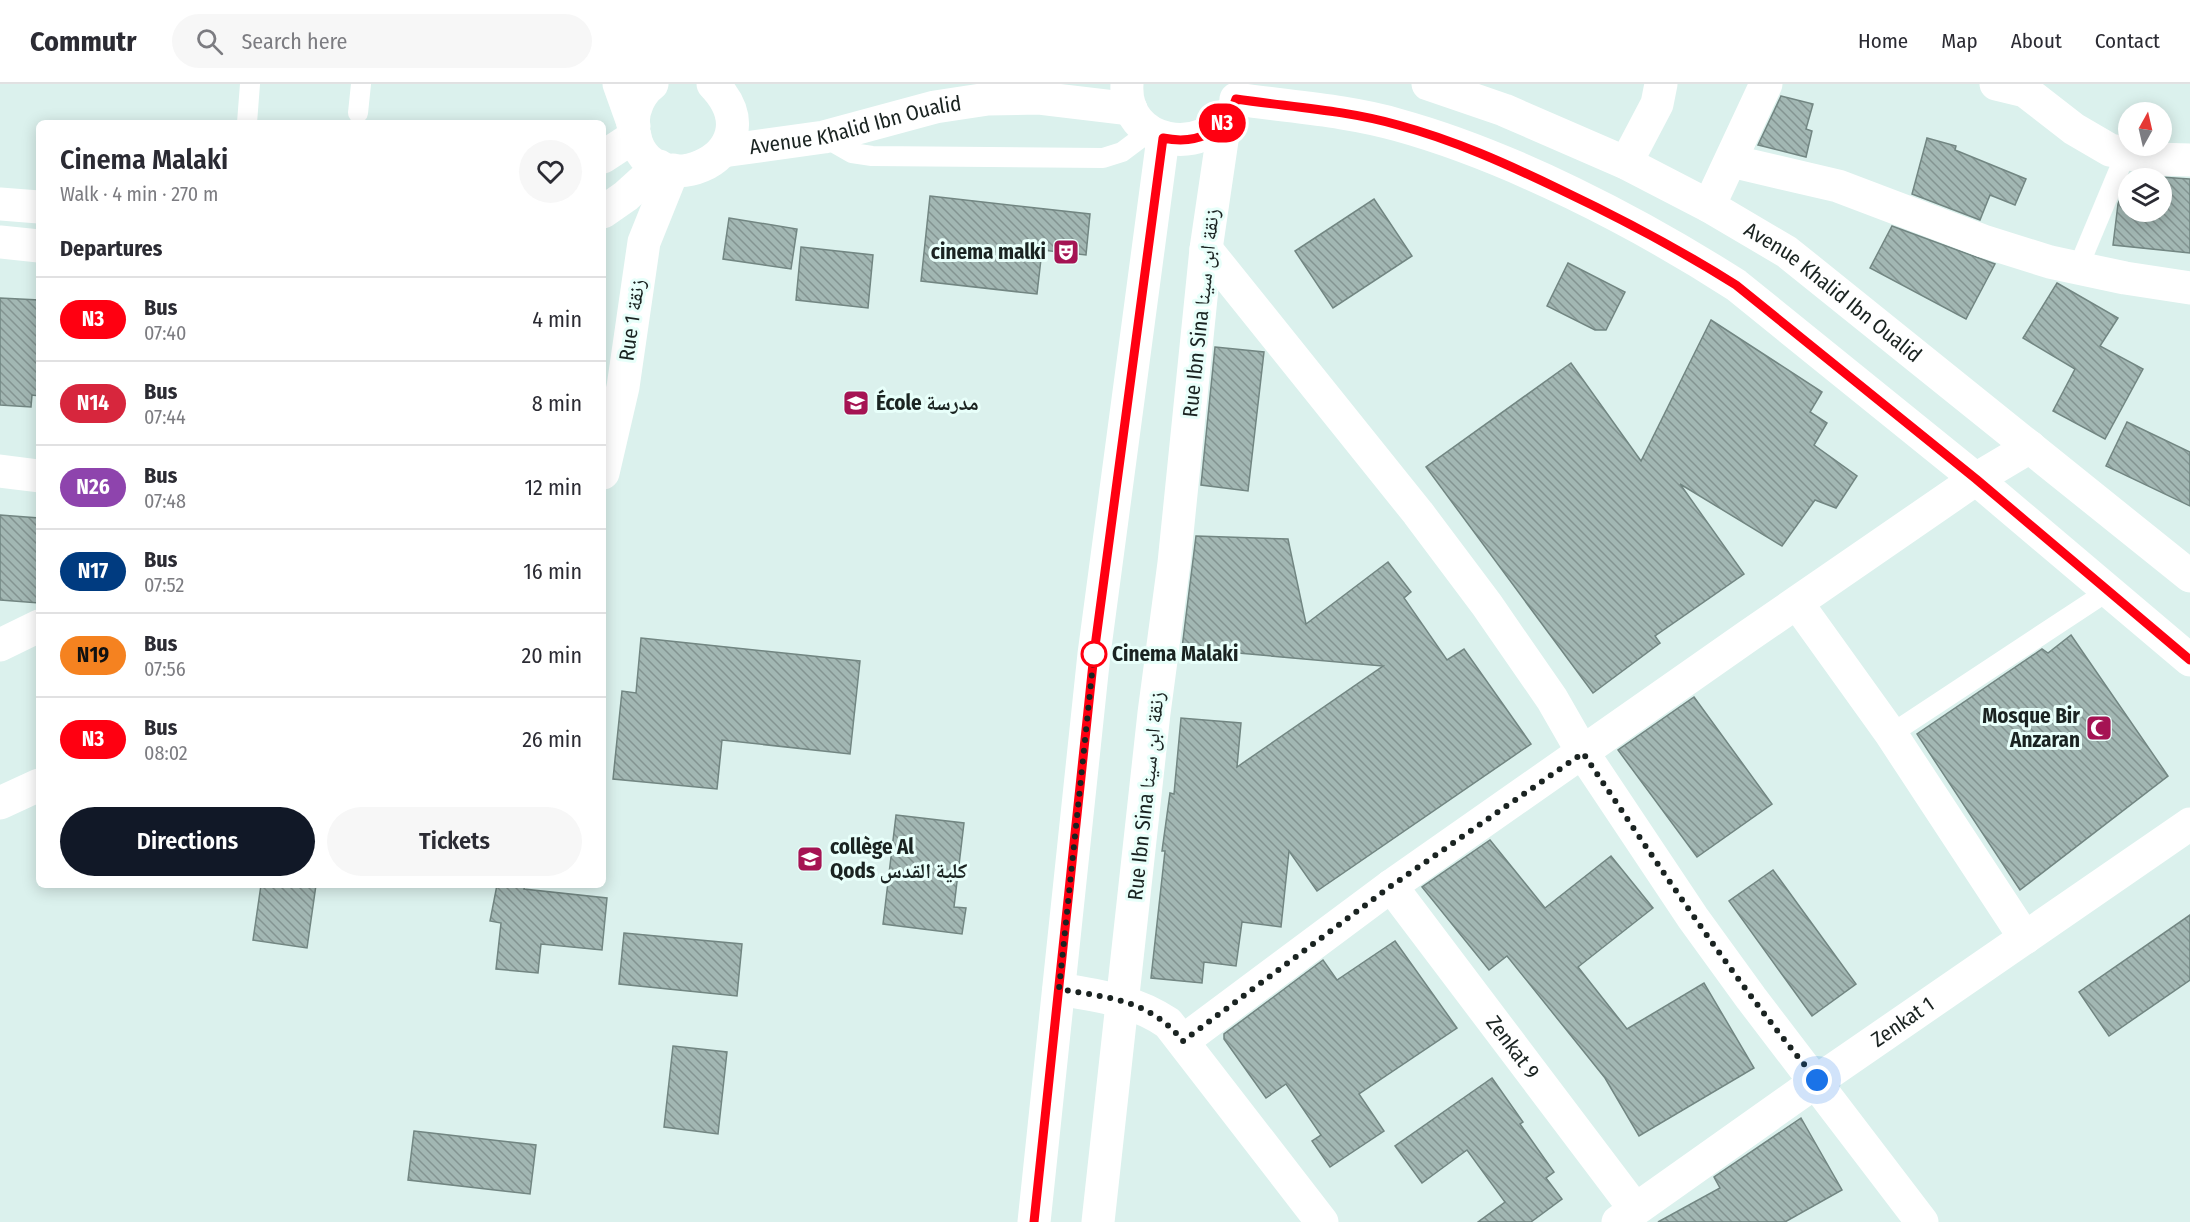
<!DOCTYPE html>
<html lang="en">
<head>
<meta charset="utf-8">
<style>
  body { margin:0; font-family:"Fira Sans Condensed","Noto Naskh Arabic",sans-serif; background:#f7f7f7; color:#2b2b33; height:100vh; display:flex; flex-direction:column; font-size:22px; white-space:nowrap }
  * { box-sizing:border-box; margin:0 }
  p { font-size:20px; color:#7c7c81 }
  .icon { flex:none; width:33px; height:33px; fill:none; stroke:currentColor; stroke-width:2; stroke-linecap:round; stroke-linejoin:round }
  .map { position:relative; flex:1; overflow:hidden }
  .drawer { position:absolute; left:36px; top:36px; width:570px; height:768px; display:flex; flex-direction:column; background:#fff; border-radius:9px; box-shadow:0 3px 15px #0003 }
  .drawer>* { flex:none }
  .badge { padding:0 12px; border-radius:20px; font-size:21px; line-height:39px }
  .needle { width:39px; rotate:8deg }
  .fabs { position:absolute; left:2118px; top:18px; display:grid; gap:12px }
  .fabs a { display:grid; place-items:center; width:54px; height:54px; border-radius:50%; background:#fff; box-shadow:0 3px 15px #0003; font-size:30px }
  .you { position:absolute; width:30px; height:30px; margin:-15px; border:4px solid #fff; border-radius:50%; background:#1a73e8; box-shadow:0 0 0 9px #1a73e833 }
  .map>.badge { position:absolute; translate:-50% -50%; box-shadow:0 0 0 3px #fff }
  h2 { padding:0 24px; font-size:22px; line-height:54px }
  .round { display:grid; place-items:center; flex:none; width:63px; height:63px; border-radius:32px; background:#f7f7f7 }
  .head { display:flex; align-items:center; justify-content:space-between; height:102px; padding:0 24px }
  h1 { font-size:28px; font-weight:600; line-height:45px }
  .cta { display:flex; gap:12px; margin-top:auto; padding:12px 24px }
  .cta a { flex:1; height:69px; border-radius:36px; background:#111827; color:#fff; font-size:24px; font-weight:600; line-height:69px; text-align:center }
  .cta a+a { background:#f7f7f7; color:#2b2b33 }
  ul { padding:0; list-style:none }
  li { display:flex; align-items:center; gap:18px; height:84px; padding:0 24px; border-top:2px solid #e1e1e2 }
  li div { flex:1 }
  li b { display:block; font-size:22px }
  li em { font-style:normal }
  li .badge { min-width:66px; font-weight:700; text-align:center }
  header { display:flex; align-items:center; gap:36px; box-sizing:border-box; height:84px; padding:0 30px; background:#fff; border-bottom:2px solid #e1e1e2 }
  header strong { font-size:28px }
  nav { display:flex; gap:33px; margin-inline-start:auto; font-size:21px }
  .search { width:420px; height:54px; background:#f7f7f7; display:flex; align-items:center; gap:15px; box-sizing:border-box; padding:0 21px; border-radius:33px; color:#7c7c81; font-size:22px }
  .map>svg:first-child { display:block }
  .building { fill:url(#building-back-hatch); stroke:#728682; stroke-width:1.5 }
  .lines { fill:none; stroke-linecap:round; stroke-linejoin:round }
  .service { stroke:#fff; stroke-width:20 }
  .minor { stroke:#fff; stroke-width:33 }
  .tertiary { stroke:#fff; stroke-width:33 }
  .secondary { stroke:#fff; stroke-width:33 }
  .line-casing { stroke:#fff; stroke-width:14 }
  .line { stroke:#f01; stroke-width:9 }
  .walk { stroke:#1a2321; stroke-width:6; stroke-dasharray:0 10.8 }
  .stop-dot { fill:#fff; stroke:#f01; stroke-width:3 }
  .labels { text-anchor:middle; stroke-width:6; stroke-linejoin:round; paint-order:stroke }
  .street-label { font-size:21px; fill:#1a2321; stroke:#e8fffa }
  .poi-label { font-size:21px; font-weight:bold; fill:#1a2321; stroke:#e8fffa; text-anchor:end }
  .stop-label { font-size:21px; font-weight:bold; fill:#1a2321; stroke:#e8fffa; text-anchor:start }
</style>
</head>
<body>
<header>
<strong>Commutr</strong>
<div class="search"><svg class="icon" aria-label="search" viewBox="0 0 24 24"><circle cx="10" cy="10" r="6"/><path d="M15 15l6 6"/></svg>Search here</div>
<nav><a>Home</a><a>Map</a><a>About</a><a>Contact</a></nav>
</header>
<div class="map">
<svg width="2190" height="1138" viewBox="0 0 2190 1138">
  <defs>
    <pattern id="building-back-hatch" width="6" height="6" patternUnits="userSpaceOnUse" patternTransform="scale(1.5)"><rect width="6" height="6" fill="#a2b7b3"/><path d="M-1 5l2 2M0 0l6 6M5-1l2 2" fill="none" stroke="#839491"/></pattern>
  </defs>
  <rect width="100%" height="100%" fill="#dbf1ed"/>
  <g class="building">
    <polygon points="1781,12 1813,20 1806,45 1812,47 1806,73 1758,61"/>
    <polygon points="1927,54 1956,62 1955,66 2026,95 2015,121 1990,111 1980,136 1912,110"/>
    <polygon points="2145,92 2190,95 2190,169 2113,161 2118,120 2123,107 2128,108 2128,128 2162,128 2162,94 2145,94"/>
    <polygon points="930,112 1090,130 1086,171 1042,166 1037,210 921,197"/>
    <polygon points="1374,115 1412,172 1333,224 1295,167"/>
    <polygon points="729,134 797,145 791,185 723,175"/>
    <polygon points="1892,142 1995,180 1966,235 1870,184"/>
    <polygon points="801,163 873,171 868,224 796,216"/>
    <polygon points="1568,179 1625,208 1606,246 1595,246 1547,222"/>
    <polygon points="2057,199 2118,234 2100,262 2143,285 2105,355 2053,327 2075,285 2023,254"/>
    <polygon points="0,214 39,216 39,312 32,311 31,323 0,321"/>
    <polygon points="1711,236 1822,308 1810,328 1827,339 1814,361 1857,392 1836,424 1815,416 1782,462 1680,400 1744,490 1655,552 1660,559 1593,609 1426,383 1571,279 1641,377"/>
    <polygon points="1215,263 1264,268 1248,407 1201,401"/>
    <polygon points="2127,338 2190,368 2190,422 2106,382"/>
    <polygon points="0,431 39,434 39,519 0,516"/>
    <polygon points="1196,452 1288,455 1306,540 1388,478 1411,508 1404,514 1447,576 1464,565 1531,660 1317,807 1289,767 1281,843 1242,838 1236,882 1204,878 1202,899 1151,894 1165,767 1162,767 1170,709 1174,710 1181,634 1241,639 1237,683 1383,582 1182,564"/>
    <polygon points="2071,551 2168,692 2020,806 1917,650 2042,565 2048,569"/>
    <polygon points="641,554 860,577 850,670 722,656 717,705 613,695 622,607 636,609"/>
    <polygon points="1694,613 1772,720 1697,773 1618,666"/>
    <polygon points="896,731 964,739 954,823 966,824 962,850 883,840"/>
    <polygon points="1490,756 1545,824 1611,772 1653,824 1578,883 1627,945 1704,899 1754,984 1639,1052 1605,994 1507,872 1489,886 1422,803"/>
    <polygon points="1773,786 1856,900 1812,932 1729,817"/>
    <polygon points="261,801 316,801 307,864 253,856"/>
    <polygon points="497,801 525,801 524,805 607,814 602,866 541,860 538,889 496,885 501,839 490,837"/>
    <polygon points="2190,831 2190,896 2109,952 2079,908"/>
    <polygon points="624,849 742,860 737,912 619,900"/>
    <polygon points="1395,857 1457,944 1359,1010 1384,1047 1330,1083 1312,1057 1321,1051 1286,1000 1266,1014 1224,955 1224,950 1323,876 1337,896"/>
    <polygon points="673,962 727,968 718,1050 664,1043"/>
    <polygon points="1492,994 1523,1038 1520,1040 1554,1088 1546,1094 1562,1115 1531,1138 1478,1138 1505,1118 1467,1066 1422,1099 1395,1062"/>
    <polygon points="1801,1034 1842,1106 1785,1138 1658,1138 1720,1104 1714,1093"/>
    <polygon points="414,1047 536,1061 530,1110 408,1096"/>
  </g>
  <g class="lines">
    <g class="service">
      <polyline points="358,29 361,0"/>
      <polyline points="247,39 250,0"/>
      <polyline points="824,53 852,69 872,72 1103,74 1122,68 1150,47"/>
      <polyline points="2078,184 2126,69"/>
      <polyline points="1891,650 2108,507"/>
    </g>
    <g class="minor">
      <polyline points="1996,0 2025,7 2074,45 2110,66 2155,75 2190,76"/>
      <polyline points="1731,77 1838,102 1983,157 2050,178 2125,194 2190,204"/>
      <polyline points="1626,79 1657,20 1661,0"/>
      <polyline points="1709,122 1766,0"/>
      <polyline points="1206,165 1418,429 1487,521 1552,615 1583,669 1693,834 1751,914 1922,1138"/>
      <polyline points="0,387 39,392"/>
      <polyline points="603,389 623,303 644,158 673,86"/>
      <polyline points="1797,519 1891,650 2025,854"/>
      <polyline points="0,561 39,542"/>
      <polyline points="0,719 39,701"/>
      <path id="s1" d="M1391,802L1635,1125"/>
      <path d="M1059,905C1099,912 1134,916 1168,939L1322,1138"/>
      <polyline points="1183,957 1391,802 1748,552 1976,395 2030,363"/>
      <path id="s2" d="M1618,1138L1817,997L2190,740"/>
    </g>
    <polyline class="tertiary" points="619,0 634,42"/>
    <g class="secondary">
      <path d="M652,0C640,9 633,25 633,40C638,131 784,74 713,0"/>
      <path d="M1127,0C1123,61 1204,75 1233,25"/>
      <path id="s3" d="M1428,0L1504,26L1626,79L1709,122L1787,168L2190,492"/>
      <path d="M1236,15C1290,23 1346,26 1398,41C1510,72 1638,138 1736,201L1976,395L2190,576"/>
      <path id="s4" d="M723,67L824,53L935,23L988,15L1039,14L1131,25"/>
      <polyline points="603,73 635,52"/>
      <polyline points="0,120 39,123"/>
      <polyline points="603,128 626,112 659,82"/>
      <polyline points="0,158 39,162"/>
      <polyline points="1034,1138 1094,570 1163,54"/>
      <polyline points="1098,1138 1154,629 1174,479 1206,165 1225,36"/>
    </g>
  </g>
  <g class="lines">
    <defs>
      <path id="line" d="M1034,1138L1094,570L1163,54C1197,61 1225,48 1236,15C1290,23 1346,26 1398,41C1454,56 1507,80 1559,105C1620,134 1679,165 1736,201L1976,395L2190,576"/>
    </defs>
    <use href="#line" class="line-casing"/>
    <use href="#line" class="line"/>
    <path class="walk" d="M1094,570L1059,905C1110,914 1148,915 1183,957L1391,802L1583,669C1658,780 1731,893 1817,996"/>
  </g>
  <defs>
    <symbol id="theatre-square" viewBox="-11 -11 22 22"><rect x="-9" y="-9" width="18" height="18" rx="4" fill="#a51353" stroke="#e8fffa"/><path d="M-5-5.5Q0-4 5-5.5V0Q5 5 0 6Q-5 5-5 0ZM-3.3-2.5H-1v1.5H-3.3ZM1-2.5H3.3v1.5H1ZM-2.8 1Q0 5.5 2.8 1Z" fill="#fff"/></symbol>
    <symbol id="school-square" viewBox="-11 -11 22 22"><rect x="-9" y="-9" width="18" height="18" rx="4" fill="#a51353" stroke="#e8fffa"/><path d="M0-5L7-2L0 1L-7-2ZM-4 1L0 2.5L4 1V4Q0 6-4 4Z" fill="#fff"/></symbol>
    <symbol id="mosque-square" viewBox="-11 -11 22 22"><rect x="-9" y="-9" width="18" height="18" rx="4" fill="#a51353" stroke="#e8fffa"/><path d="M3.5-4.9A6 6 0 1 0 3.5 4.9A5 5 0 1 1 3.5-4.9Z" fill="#fff"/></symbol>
    <symbol id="university-square" viewBox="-11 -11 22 22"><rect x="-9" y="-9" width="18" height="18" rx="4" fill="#a51353" stroke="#e8fffa"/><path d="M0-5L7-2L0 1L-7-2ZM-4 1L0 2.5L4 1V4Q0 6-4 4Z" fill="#fff"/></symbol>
  </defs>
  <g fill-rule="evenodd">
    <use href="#theatre-square" x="1051" y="153" width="30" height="30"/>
    <use href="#school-square" x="841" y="304" width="30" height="30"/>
    <use href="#mosque-square" x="2084" y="629" width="30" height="30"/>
    <use href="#university-square" x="795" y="760" width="30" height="30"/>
  </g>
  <circle class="stop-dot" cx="1094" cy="570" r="12"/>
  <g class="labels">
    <g class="street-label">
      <text dy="7" stroke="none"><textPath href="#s4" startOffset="135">Avenue Khalid Ibn Oualid</textPath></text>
      <text dy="7" stroke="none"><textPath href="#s3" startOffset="458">Avenue Khalid Ibn Oualid</textPath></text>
      <text transform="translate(1201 229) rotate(-84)" y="7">Rue Ibn Sina زنقة ابن سينا</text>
      <text transform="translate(632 236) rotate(-82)" y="7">Rue 1 زنقة</text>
      <text transform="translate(1146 712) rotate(-84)" y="7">Rue Ibn Sina زنقة ابن سينا</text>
      <text dy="7" stroke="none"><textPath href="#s2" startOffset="348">Zenkat 1</textPath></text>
      <text dy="7" stroke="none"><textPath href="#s1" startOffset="202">Zenkat 9</textPath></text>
    </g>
    <g class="poi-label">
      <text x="1046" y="175">cinema malki</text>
      <text x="876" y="326" text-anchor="start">École مدرسة</text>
      <text x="2080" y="639">Mosque Bir<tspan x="2080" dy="24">Anzaran</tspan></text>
      <text x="830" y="770" text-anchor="start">collège Al<tspan x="830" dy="24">Qods كلية القدس</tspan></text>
    </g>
    <g class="stop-label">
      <text x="1112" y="577">Cinema Malaki</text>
    </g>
  </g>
</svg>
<div class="fabs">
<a><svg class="needle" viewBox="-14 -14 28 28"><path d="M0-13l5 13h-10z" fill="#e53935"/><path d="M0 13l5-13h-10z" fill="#7c7c81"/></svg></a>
<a><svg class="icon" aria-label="layers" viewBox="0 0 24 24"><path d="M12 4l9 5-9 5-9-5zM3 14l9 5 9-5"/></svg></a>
</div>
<div class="you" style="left:1817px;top:996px"></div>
<b class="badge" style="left:1222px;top:39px;background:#f01;color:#fff">N3</b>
<section class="drawer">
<div class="head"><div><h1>Cinema Malaki</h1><p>Walk · 4 min · 270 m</p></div><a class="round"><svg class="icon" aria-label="heart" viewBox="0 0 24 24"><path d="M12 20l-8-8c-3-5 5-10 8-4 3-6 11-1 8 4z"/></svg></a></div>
<h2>Departures</h2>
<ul>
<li><span class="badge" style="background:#f01;color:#fff">N3</span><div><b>Bus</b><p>07:40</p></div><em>4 min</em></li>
<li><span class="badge" style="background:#d7263d;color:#fff">N14</span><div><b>Bus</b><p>07:44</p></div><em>8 min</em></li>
<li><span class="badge" style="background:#8e44ad;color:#fff">N26</span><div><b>Bus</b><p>07:48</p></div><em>12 min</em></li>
<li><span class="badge" style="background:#003b80;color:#fff">N17</span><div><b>Bus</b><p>07:52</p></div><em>16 min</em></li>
<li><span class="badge" style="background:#f58220;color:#111">N19</span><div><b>Bus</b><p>07:56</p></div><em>20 min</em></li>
<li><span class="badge" style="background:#f01;color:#fff">N3</span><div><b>Bus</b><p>08:02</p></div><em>26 min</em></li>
</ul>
<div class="cta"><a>Directions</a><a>Tickets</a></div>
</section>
</div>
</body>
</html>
